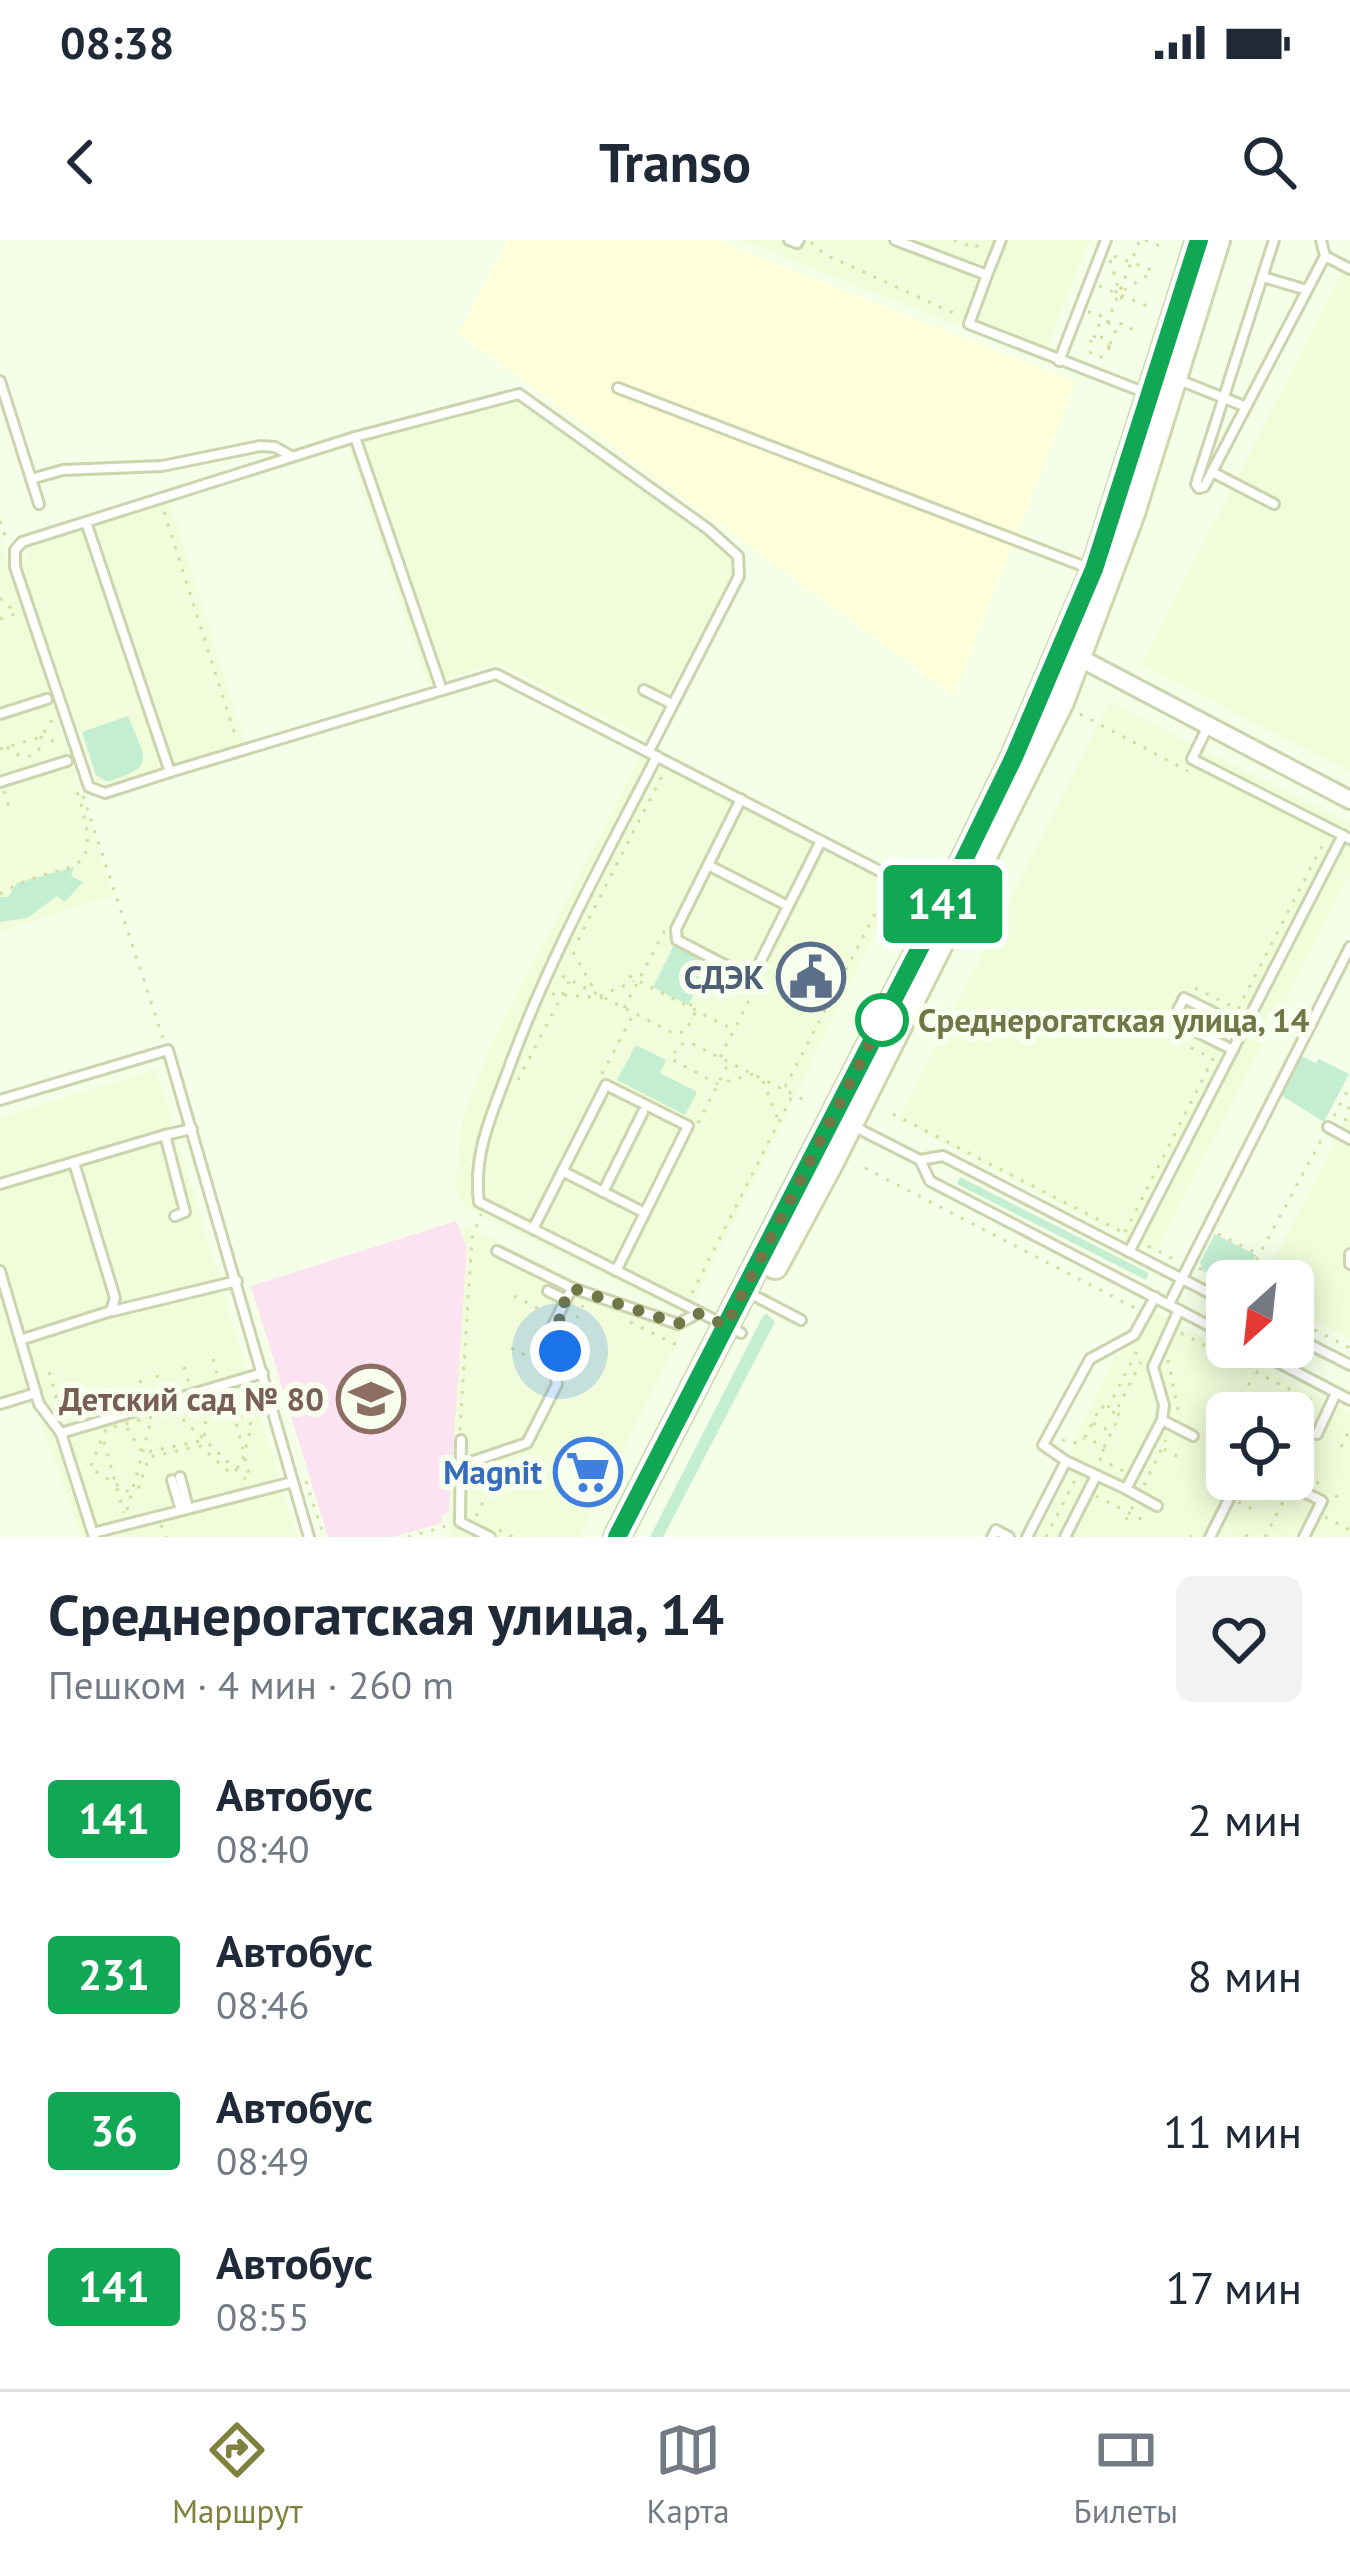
<!DOCTYPE html>
<html lang="ru">
<head>
<meta charset="utf-8">
<style>
  body { margin:0; font-family:"PT Sans",sans-serif; background:#f2f2f3; color:#1f2937; height:100vh; display:flex; flex-direction:column; font-size:45px; white-space:nowrap }
  * { box-sizing:border-box; margin:0 }
  p { font-size:39px; color:#747a83 }
  .icon { flex:none; width:66px; height:66px; fill:none; stroke:currentColor; stroke-width:2; stroke-linecap:round; stroke-linejoin:round }
  .map { position:relative; height:1297px; overflow:hidden }
  .drawer { display:flex; flex-direction:column; background:#fff; flex:1 }
  .drawer>* { flex:none }
  .badge { padding:0 24px; border-radius:9px; font-size:42px; line-height:78px }
  .needle { width:78px; rotate:207deg }
  .buttons { position:absolute; left:1206px; top:1020px; display:grid; gap:24px }
  .buttons a { display:grid; place-items:center; width:108px; height:108px; border-radius:18px; background:#fff; box-shadow:0 6px 30px #0003; font-size:60px }
  .you { position:absolute; width:60px; height:60px; margin:-30px; border:9px solid #fff; border-radius:50%; background:#1a73e8; box-shadow:0 0 0 18px #1a73e833 }
  .map>.badge { position:absolute; translate:-50% -50%; box-shadow:0 0 0 6px #fff }
  .round { display:grid; place-items:center; flex:none; width:126px; height:126px; border-radius:18px; background:#f2f2f3 }
  .head { display:flex; align-items:center; justify-content:space-between; height:204px; padding:0 48px }
  h1 { font-size:57px; font-weight:700; line-height:90px }
  ul { padding:0; list-style:none }
  li { display:flex; align-items:center; gap:36px; height:156px; padding:0 48px }
  li div { flex:1 }
  li b { display:block; font-size:45px }
  li em { font-style:normal }
  li .badge { min-width:132px; font-weight:700; text-align:center }
  .status { display:flex; justify-content:space-between; align-items:center; height:84px; padding:0 60px; background:#fff; direction:ltr }
  .status svg { height:33px; fill:currentColor }
  header { display:flex; justify-content:space-between; align-items:center; height:156px; padding:0 48px; background:#fff; font-size:54px; font-weight:700 }
  .dock { display:flex; justify-content:space-around; align-items:center; height:168px; border-top:3px solid #e0e1e3; background:#fff; font-size:33px; color:#747a83 }
  .dock a { display:grid; justify-items:center; gap:6px }
  .dock .current { color:#7e823c }
  .map>svg:first-child { display:block }
  .residential { fill:#f1fcda; fill-rule:evenodd }
  .commercial { fill:#fdffda }
  .education { fill:#fbe3f1 }
  .green { fill:#c3eed2 }
  .lines { fill:none; stroke-linecap:round; stroke-linejoin:round }
  .lane-casing { stroke:#ccd4ae; stroke-width:14 }
  .street-casing { stroke:#ccd4ae; stroke-width:22 }
  .secondary-casing { stroke:#ced8aa; stroke-width:30 }
  .path { stroke:#d3dc9e; stroke-width:3; stroke-dasharray:3 9; stroke-linecap:butt }
  .lane { stroke:#fff; stroke-width:8 }
  .street { stroke:#fff; stroke-width:16 }
  .secondary { stroke:#fff; stroke-width:24 }
  .line-casing { stroke:#fff; stroke-width:27 }
  .line { stroke:#10a855; stroke-width:18 }
  .walk { stroke:#707645; stroke-width:12; stroke-dasharray:0 21.6 }
  .stop-dot { fill:#fff; stroke:#10a855; stroke-width:6 }
  .labels { text-anchor:middle; stroke-width:12; stroke-linejoin:round; paint-order:stroke }
  .service-label { font-size:33px; font-weight:bold; fill:#4e5e75; stroke:#f9ffef; text-anchor:end }
  .stop-label { font-size:33px; font-weight:bold; fill:#707645; stroke:#f9ffef; text-anchor:start }
  .education-label { font-size:33px; font-weight:bold; fill:#785e54; stroke:#f9ffef; text-anchor:end }
  .shop-label { font-size:33px; font-weight:bold; fill:#366cbe; stroke:#f9ffef; text-anchor:end }
</style>
</head>
<body>
<div class="status"><b>08:38</b><svg viewBox="0 0 49 12"><path d="M0 12V9h3v3zM5 12V6h3v6zM10 12V3h3v9zM15 12V0h3v12zM26 1h20v11H26zM47 4h2v5h-2z"/></svg></div>
<header><svg class="icon" aria-label="back" viewBox="0 0 24 24"><path d="M15 5l-7 7 7 7"/></svg>Transo<svg class="icon" aria-label="search" viewBox="0 0 24 24"><circle cx="10" cy="10" r="6"/><path d="M15 15l6 6"/></svg></header>
<div class="map">
<svg width="1350" height="1297" viewBox="0 0 1350 1297">
  <rect width="100%" height="100%" fill="#f5fee7"/>
  <g class="residential">
    <polygon points="741,0 1089,0 1043,119"/>
    <polygon points="1342,34 1350,38 1350,532 1141,424"/>
    <polygon points="518,163 705,294 732,319 732,334 646,497 499,423 428,444 347,206"/>
    <polygon points="170,261 245,503 99,548 20,325 30,308"/>
    <polygon points="0,296 113,656 0,691"/>
    <polygon points="1109,461 1350,584 1350,633 1155,1013 899,880"/>
    <polygon points="642,513 899,645 687,1076 465,967 455,950 462,879 492,803"/>
    <polygon points="156,829 297,1297 81,1297 30,1149 0,1156 0,878"/>
    <polygon points="1350,874 1350,1099 1293,1070 1293,1041 1263,1041"/>
    <polygon points="464,985 682,1093 579,1297 449,1297"/>
    <path d="M1152,1071L1350,1173V1297H1036L1074,1225L1071,1205L1116,1116L1136,1104ZM1227,1173H1293V1239H1227Z"/>
  </g>
  <polygon class="commercial" points="508,0 717,0 1076,142 954,456 458,93"/>
  <polygon class="education" points="456,981 467,1007 449,1272 442,1275 442,1283 393,1297 328,1297 251,1046"/>
  <g class="green">
    <path d="M128,476C145,520 158,526 107,542L96,535L82,492Z"/>
    <polygon points="74,627 71,636 83,642 65,662 57,656 27,678 0,682 0,657 8,657 17,643"/>
    <polygon points="674,705 710,723 688,765 653,747"/>
    <polygon points="636,805 666,820 660,833 697,852 685,875 617,840"/>
    <polygon points="1301,816 1316,823 1319,819 1349,834 1324,882 1281,855"/>
    <polygon points="960,937 1149,1033 1146,1040 957,944"/>
    <polygon points="1215,994 1256,1015 1242,1041 1227,1043 1203,1031 1200,1022"/>
    <polygon points="767,1074 775,1082 663,1297 650,1297 763,1076"/>
  </g>
  <g class="lines">
    <defs>
      <g id="lane">
        <polyline points="789,0 797,3 799,0"/>
        <polyline points="895,0 987,35 969,84 1146,153"/>
        <polyline points="1325,16 1350,29"/>
        <polyline points="987,35 1001,0"/>
        <polyline points="1263,37 1307,50"/>
        <polyline points="1059,121 1106,0"/>
        <polyline points="1179,140 1244,166"/>
        <polyline points="0,141 39,264"/>
        <polyline points="618,148 1091,329"/>
        <polyline points="355,197 442,450"/>
        <polyline points="1212,232 1274,264"/>
        <polyline points="31,239 63,230 162,226 260,206 275,207 291,216"/>
        <polyline points="1199,248 1204,247 1325,16 1321,0"/>
        <polyline points="1199,248 1196,244 1274,0"/>
        <polyline points="86,282 170,532 496,434 940,662"/>
        <polyline points="644,450 672,464"/>
        <polyline points="0,474 47,459"/>
        <polyline points="1208,486 1192,519 1350,599"/>
        <path d="M657,516C603,621 546,724 506,836C490,878 473,917 479,962L741,1093"/>
        <polyline points="170,532 105,553 89,547 15,327 15,310 22,302 355,197 519,154 708,289 738,316 739,336 649,511"/>
        <polyline points="0,542 67,521"/>
        <polyline points="741,559 676,689 677,700 746,736 755,732 821,601"/>
        <polyline points="708,625 788,666"/>
        <polyline points="1233,810 1173,780 1184,758 1244,788"/>
        <polyline points="0,860 168,810 309,1297"/>
        <polyline points="855,887 920,920 930,941 1227,1095"/>
        <polyline points="1328,887 1350,899"/>
        <polyline points="165,895 192,889"/>
        <polyline points="920,920 943,916 1227,1062"/>
        <polyline points="562,931 645,973"/>
        <polyline points="0,944 165,895 185,972 175,976"/>
        <polyline points="603,952 643,872"/>
        <polyline points="533,989 606,845 688,886 616,1031"/>
        <polyline points="497,1011 572,1048 678,1084 698,1073"/>
        <polyline points="1129,1012 1343,595"/>
        <polyline points="1350,1014 1350,1024"/>
        <polyline points="0,1031 39,1164 61,1193 94,1297"/>
        <polyline points="548,1051 566,1060"/>
        <polyline points="749,1053 801,1080"/>
        <polyline points="1155,1057 1134,1095 1090,1119 1043,1205 1066,1221 1126,1249 1162,1180 1164,1165 1153,1127 1179,1070"/>
        <polyline points="1169,1064 1350,707"/>
        <polyline points="113,1071 237,1041"/>
        <polyline points="1293,1096 1350,1125"/>
        <polyline points="20,1100 111,1071 115,1058 74,923"/>
        <polyline points="1249,1107 1350,1160"/>
        <polyline points="0,1164 36,1153"/>
        <polyline points="1162,1180 1193,1196"/>
        <polyline points="61,1193 263,1133"/>
        <polyline points="1317,1194 1336,1153"/>
        <polyline points="461,1200 460,1282 490,1297"/>
        <polyline points="462,1225 527,1203 557,1144 546,1099 572,1048"/>
        <polyline points="180,1237 188,1268"/>
        <polyline points="1277,1239 1322,1261 1304,1297"/>
        <polyline points="172,1240 181,1270"/>
        <polyline points="1126,1249 1157,1266"/>
        <polyline points="93,1293 293,1242"/>
        <polyline points="992,1297 996,1290 1009,1297"/>
        <polyline points="1027,1297 1066,1221"/>
        <polyline points="1065,1297 1096,1236"/>
        <polyline points="1210,1297 1239,1239"/>
      </g>
      <polyline id="street" points="1078,417 1350,560"/>
      <g id="secondary">
        <polyline points="775,1026 831,922 1061,462 1132,273 1217,0"/>
        <polyline points="617,1297 943,663 1014,517 1094,330 1199,0"/>
      </g>
    </defs>
    <use href="#lane" class="lane-casing"/>
    <use href="#street" class="street-casing"/>
    <use href="#secondary" class="secondary-casing"/>
    <g class="path">
      <polyline points="954,0 976,8 979,0"/>
      <polyline points="1145,0 1165,8"/>
      <polyline points="811,2 824,14 958,75"/>
      <polyline points="1114,16 1157,32"/>
      <polyline points="1110,20 1118,47"/>
      <polyline points="1099,46 1147,66"/>
      <polygon points="1120,47 1125,53 1121,58 1114,54"/>
      <polyline points="1124,50 1153,32"/>
      <polyline points="1088,72 1098,73 1107,83 1126,84 1138,95"/>
      <polyline points="1107,83 1140,0"/>
      <circle cx="1099" cy="107" r="10"/>
      <polyline points="1094,98 1101,79"/>
      <polyline points="1110,104 1118,85"/>
      <polyline points="164,272 236,498"/>
      <polyline points="0,281 7,301"/>
      <polyline points="0,358 16,373"/>
      <polyline points="0,379 18,373"/>
      <polyline points="1080,474 1188,531"/>
      <path d="M7,507C18,517 29,522 39,509L41,497L60,503"/>
      <polyline points="0,509 41,497 52,480"/>
      <polyline points="4,551 9,567"/>
      <polyline points="83,556 163,798"/>
      <path d="M0,654C66,613 109,652 76,548"/>
      <polyline points="578,700 664,532"/>
      <polyline points="573,712 595,751"/>
      <polyline points="562,736 675,794 686,791 696,771"/>
      <polyline points="629,736 732,789"/>
      <polyline points="1195,748 1238,769 1324,602"/>
      <polyline points="552,754 603,758"/>
      <polyline points="600,756 634,741"/>
      <polyline points="690,766 707,731"/>
      <polyline points="624,768 665,690"/>
      <polyline points="720,817 757,745"/>
      <polyline points="602,834 634,773"/>
      <polyline points="753,834 718,844 671,819 679,805 689,802 804,860"/>
      <polyline points="518,840 570,740"/>
      <polyline points="763,841 779,882"/>
      <polyline points="785,847 889,647"/>
      <polyline points="893,874 1124,993"/>
      <polyline points="1334,876 1350,846"/>
      <polyline points="1345,881 1350,863"/>
      <polyline points="698,883 729,822"/>
      <polyline points="865,928 1135,1068"/>
      <polyline points="1125,992 1213,819 1171,797"/>
      <polyline points="1218,994 1258,1014"/>
      <polyline points="1148,1006 1177,1021"/>
      <polyline points="1199,1028 1227,1046"/>
      <polyline points="1245,1041 1324,895"/>
      <polyline points="692,1053 793,854"/>
      <polyline points="514,1056 545,1072"/>
      <polyline points="1293,1079 1350,1108"/>
      <polyline points="630,1082 683,1108"/>
      <polyline points="1181,1093 1316,1163"/>
      <polyline points="511,1108 542,1123"/>
      <polyline points="560,1110 583,1065"/>
      <polyline points="213,1119 217,1133"/>
      <polyline points="1168,1120 1179,1175"/>
      <polyline points="184,1127 189,1143"/>
      <polyline points="49,1132 58,1164 76,1176"/>
      <polyline points="157,1135 161,1150"/>
      <polyline points="140,1140 144,1154"/>
      <polyline points="105,1150 109,1164"/>
      <polyline points="91,1154 94,1170"/>
      <polyline points="1243,1156 1254,1134"/>
      <polygon points="223,1158 252,1185 241,1226 228,1231 200,1206 149,1217 139,1247 127,1251 90,1228 106,1189"/>
      <polyline points="1108,1168 1139,1107"/>
      <polyline points="174,1171 250,1243"/>
      <polyline points="233,1172 243,1209"/>
      <polyline points="1115,1173 1101,1166 1085,1197 1104,1207 1120,1175 1115,1173 1141,1122"/>
      <polyline points="1280,1173 1291,1152"/>
      <polyline points="1093,1183 1110,1191"/>
      <polyline points="127,1188 143,1213 204,1200 207,1164"/>
      <polyline points="460,1190 472,998 481,974"/>
      <polyline points="1062,1200 1081,1204 1084,1199"/>
      <polyline points="104,1202 124,1273"/>
      <polyline points="1341,1207 1350,1189"/>
      <polyline points="1104,1209 1098,1218 1123,1231"/>
      <polyline points="1164,1209 1182,1219"/>
      <polyline points="245,1218 250,1238"/>
      <polyline points="523,1232 534,1211"/>
      <polyline points="306,1241 324,1297"/>
      <polyline points="1317,1244 1322,1235"/>
      <polyline points="1144,1245 1166,1200"/>
      <polyline points="1096,1256 1149,1283"/>
      <polyline points="1335,1257 1344,1253"/>
      <polyline points="1264,1260 1271,1246"/>
      <polyline points="1238,1262 1252,1269"/>
      <polyline points="127,1270 151,1181"/>
      <polyline points="476,1276 501,1226"/>
      <polyline points="1325,1277 1350,1290"/>
      <polyline points="1126,1280 1134,1264"/>
      <polyline points="161,1285 166,1297"/>
      <polyline points="499,1290 513,1297"/>
      <polyline points="1190,1296 1192,1297"/>
      <polyline points="408,1297 446,1286"/>
      <polyline points="1046,1297 1075,1240"/>
      <polyline points="1246,1297 1248,1293"/>
      <polyline points="1265,1297 1285,1258"/>
    </g>
    <use href="#lane" class="lane"/>
    <use href="#street" class="street"/>
    <use href="#secondary" class="secondary"/>
  </g>
  <g class="lines">
    <defs>
      <polyline id="line" points="617,1297 943,663 1014,517 1094,329 1199,0"/>
    </defs>
    <use href="#line" class="line-casing"/>
    <use href="#line" class="line"/>
    <polyline class="walk" points="560,1111 573,1086 556,1078 572,1048 678,1084 700,1073 726,1086 887,770 882,780"/>
  </g>
  <defs>
    <symbol id="civic-ring" viewBox="-11 -11 22 22"><circle r="9.5" fill="#f9ffef" stroke="#5c6f8a" stroke-width="1.5"/><path d="M-.6-6.5H3V-4.5H.6V-3L4-1V1h2V6H-6V1h2V-1L-.6-3ZM-1.2 2.5V6h2.4V2.5Z" fill="#5c6f8a"/></symbol>
    <symbol id="school-ring" viewBox="-11 -11 22 22"><circle r="9.5" fill="#f9ffef" stroke="#8d6e63" stroke-width="1.5"/><path d="M0-5L7-2L0 1L-7-2ZM-4 1L0 2.5L4 1V4Q0 6-4 4Z" fill="#8d6e63"/></symbol>
    <symbol id="supermarket-ring" viewBox="-11 -11 22 22"><circle r="9.5" fill="#f9ffef" stroke="#3f7fe0" stroke-width="1.5"/><path d="M-6-5.5h2.5l.6 2H6L4.5 2H-2.5L-4.4-4H-6ZM-1.5 3.2a1.3 1.3 0 1 0 .1 0ZM3 3.2a1.3 1.3 0 1 0 .1 0Z" fill="#3f7fe0"/></symbol>
  </defs>
  <g fill-rule="evenodd">
    <use href="#civic-ring" x="773" y="699" width="76" height="76"/>
    <use href="#school-ring" x="333" y="1121" width="76" height="76"/>
    <use href="#supermarket-ring" x="550" y="1194" width="76" height="76"/>
  </g>
  <circle class="stop-dot" cx="882" cy="780" r="24"/>
  <g class="labels">
    <g class="service-label">
      <text x="764" y="749">СДЭК</text>
    </g>
    <g class="stop-label">
      <text x="918" y="792">Среднерогатская улица, 14</text>
    </g>
    <g class="education-label">
      <text x="324" y="1171">Детский сад № 80</text>
    </g>
    <g class="shop-label">
      <text x="542" y="1244">Magnit</text>
    </g>
  </g>
</svg>
<div class="buttons">
<a><svg class="needle" viewBox="-14 -14 28 28"><path d="M0-13l5 13h-10z" fill="#e53935"/><path d="M0 13l5-13h-10z" fill="#747a83"/></svg></a>
<a><svg class="icon" aria-label="locate" viewBox="0 0 24 24"><circle cx="12" cy="12" r="6"/><path d="M12 2v4M12 18v4M2 12h4M18 12h4"/></svg></a>
</div>
<div class="you" style="left:560px;top:1111px"></div>
<b class="badge" style="left:943px;top:664px;background:#10a855;color:#fff">141</b>
</div>
<section class="drawer">
<div class="head"><div><h1>Среднерогатская улица, 14</h1><p>Пешком · 4 мин · 260 m</p></div><a class="round"><svg class="icon" aria-label="heart" viewBox="0 0 24 24"><path d="M12 20l-8-8c-3-5 5-10 8-4 3-6 11-1 8 4z"/></svg></a></div>
<ul>
<li><span class="badge" style="background:#10a855;color:#fff">141</span><div><b>Автобус</b><p>08:40</p></div><em>2 мин</em></li>
<li><span class="badge" style="background:#10a855;color:#fff">231</span><div><b>Автобус</b><p>08:46</p></div><em>8 мин</em></li>
<li><span class="badge" style="background:#10a855;color:#fff">36</span><div><b>Автобус</b><p>08:49</p></div><em>11 мин</em></li>
<li><span class="badge" style="background:#10a855;color:#fff">141</span><div><b>Автобус</b><p>08:55</p></div><em>17 мин</em></li>
</ul>
</section>
<nav class="dock">
<a class="current"><svg class="icon" aria-label="directions" viewBox="0 0 24 24"><path d="M12 3l9 9-9 9-9-9zM9 14v-3h6M13 9l2 2-2 2"/></svg>Маршрут</a>
<a><svg class="icon" aria-label="map" viewBox="0 0 24 24"><path d="M3 6l6-2 6 2 6-2v14l-6 2-6-2-6 2zM9 4v14M15 6v14"/></svg>Карта</a>
<a><svg class="icon" aria-label="tickets" viewBox="0 0 24 24"><path d="M3 7h18v10H3zM15 7v10"/></svg>Билеты</a>
</nav>
</body>
</html>
